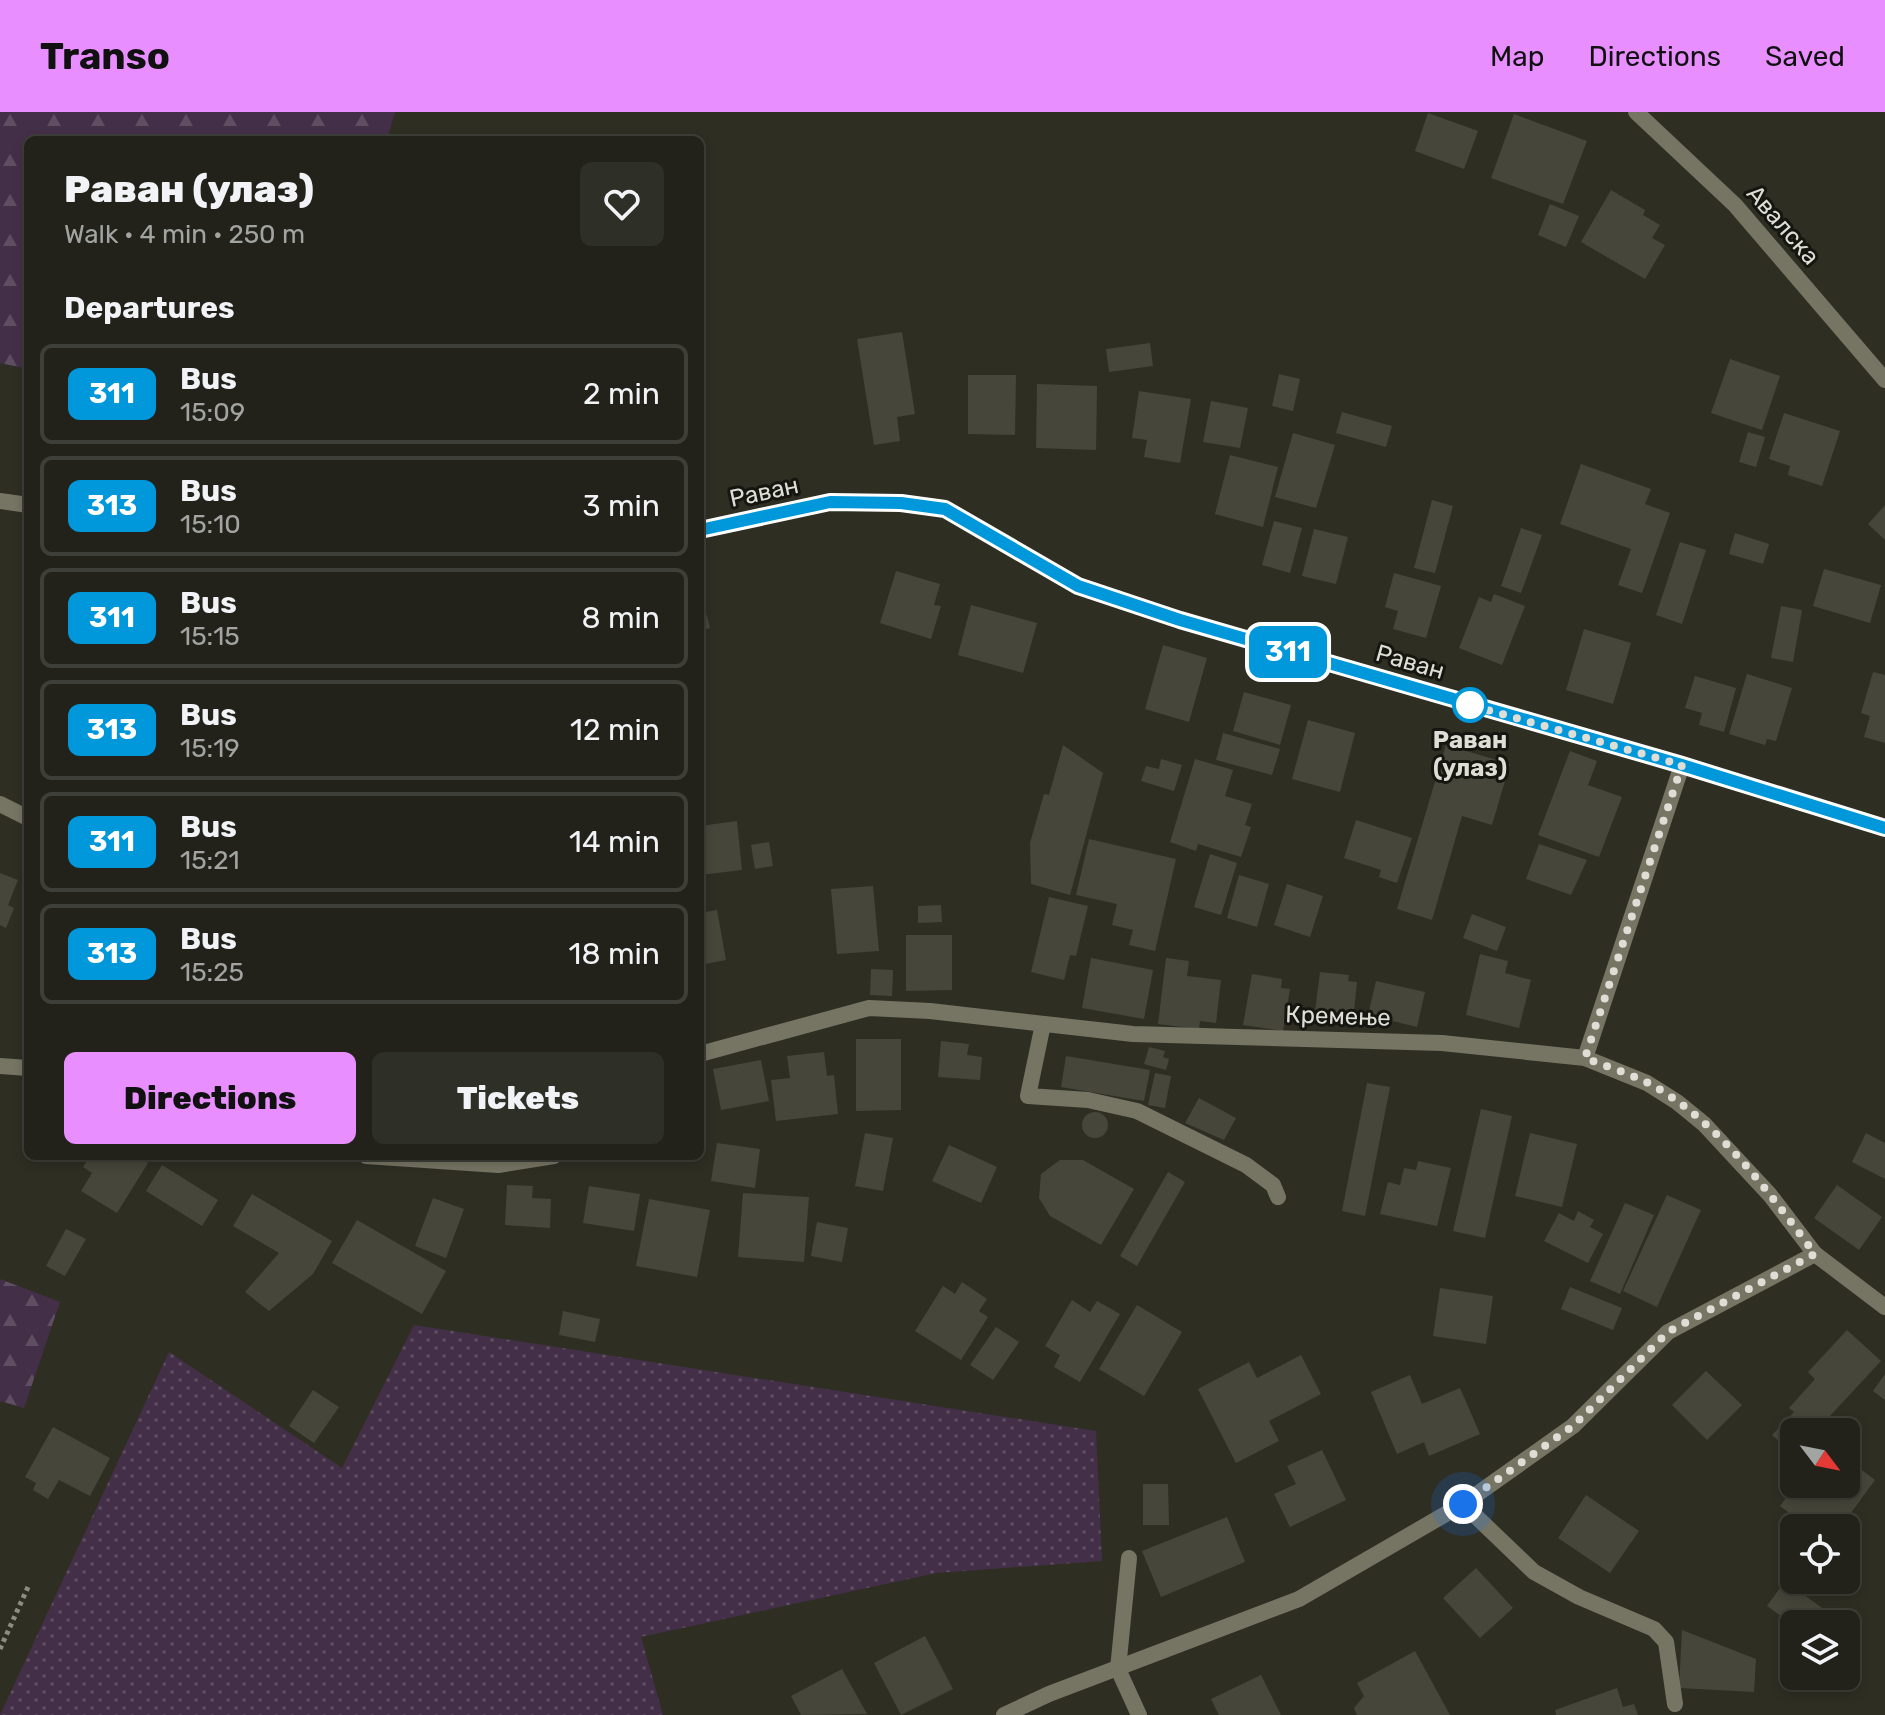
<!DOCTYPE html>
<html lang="en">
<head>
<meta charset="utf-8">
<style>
  body { margin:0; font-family:Rubik,sans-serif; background:#2e2f27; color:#f1f3f6; height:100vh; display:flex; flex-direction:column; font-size:30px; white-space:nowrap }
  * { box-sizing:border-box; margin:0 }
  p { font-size:26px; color:#a2a4a2 }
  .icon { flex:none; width:44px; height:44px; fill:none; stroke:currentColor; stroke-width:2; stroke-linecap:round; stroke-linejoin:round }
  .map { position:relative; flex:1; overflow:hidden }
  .sheet { position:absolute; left:24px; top:24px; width:680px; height:1024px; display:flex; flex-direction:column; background:#22221a; border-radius:12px; box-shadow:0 4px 12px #0003,0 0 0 2px #3f3f39 }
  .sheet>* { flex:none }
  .badge { padding:0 16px; border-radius:12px; font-size:28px; line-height:52px }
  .needle { width:52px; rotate:122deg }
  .controls { position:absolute; left:1780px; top:1306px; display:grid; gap:16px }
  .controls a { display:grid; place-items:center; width:80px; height:80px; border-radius:12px; background:#22221a; box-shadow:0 4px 12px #0003,0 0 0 2px #3f3f39; font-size:40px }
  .you { position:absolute; width:40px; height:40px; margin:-20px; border:6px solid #fff; border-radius:50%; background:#1a73e8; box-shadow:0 0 0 12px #1a73e833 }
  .map>.badge { position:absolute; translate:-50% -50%; box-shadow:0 0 0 4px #fff }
  h2 { padding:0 40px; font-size:30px; line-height:72px }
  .round { display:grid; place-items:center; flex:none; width:84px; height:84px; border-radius:12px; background:#2e2f27 }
  .head { display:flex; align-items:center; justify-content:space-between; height:136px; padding:0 40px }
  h1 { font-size:38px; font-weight:800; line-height:60px }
  .cta { display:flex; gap:16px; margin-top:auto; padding:16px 40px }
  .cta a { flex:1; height:92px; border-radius:12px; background:#e88eff; color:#111; font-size:32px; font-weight:800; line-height:92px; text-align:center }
  .cta a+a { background:#2e2f27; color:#f1f3f6 }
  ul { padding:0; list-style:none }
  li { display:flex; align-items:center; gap:24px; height:100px; margin:0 16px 12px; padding:0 24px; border:4px solid #3f3f39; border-radius:12px }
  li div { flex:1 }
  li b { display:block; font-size:30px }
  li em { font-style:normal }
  li .badge { min-width:88px; font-weight:700; text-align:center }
  header { display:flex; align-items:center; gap:48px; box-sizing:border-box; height:112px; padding:0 40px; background:#e88eff; color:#111 }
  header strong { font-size:38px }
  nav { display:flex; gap:44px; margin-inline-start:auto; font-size:28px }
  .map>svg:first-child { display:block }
  .grass { fill:url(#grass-dots) }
  .forest { fill:url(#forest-firs) }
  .building { fill:#46463a }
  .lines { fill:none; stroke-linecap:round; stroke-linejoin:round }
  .path { stroke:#8d8d84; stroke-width:5; stroke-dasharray:4 4; stroke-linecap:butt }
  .lane { stroke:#767564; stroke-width:16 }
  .street { stroke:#767564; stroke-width:16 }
  .line-casing { stroke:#fff; stroke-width:18 }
  .line { stroke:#0098da; stroke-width:12 }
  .walk { stroke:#deded7; stroke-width:8; stroke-dasharray:0 14.4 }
  .stop-dot { fill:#fff; stroke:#0098da; stroke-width:4 }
  .labels { text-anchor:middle; stroke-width:6; stroke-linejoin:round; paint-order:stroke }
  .street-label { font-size:24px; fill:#deded7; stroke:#161611 }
  .stop-label { font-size:24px; font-weight:bold; fill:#deded7; stroke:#161611 }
</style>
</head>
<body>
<header>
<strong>Transo</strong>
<nav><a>Map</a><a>Directions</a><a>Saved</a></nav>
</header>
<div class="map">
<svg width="1885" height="1603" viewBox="0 0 1885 1603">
  <defs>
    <pattern id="grass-dots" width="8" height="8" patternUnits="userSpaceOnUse" patternTransform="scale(2)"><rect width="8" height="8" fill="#442f49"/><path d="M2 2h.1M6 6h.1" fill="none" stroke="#5f4d62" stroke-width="1.8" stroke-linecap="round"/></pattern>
    <pattern id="forest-firs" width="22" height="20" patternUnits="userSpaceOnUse" patternTransform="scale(2)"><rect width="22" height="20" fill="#442f49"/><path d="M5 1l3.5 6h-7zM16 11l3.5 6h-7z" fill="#5f4d62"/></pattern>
  </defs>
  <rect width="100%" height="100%" fill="#2e2e23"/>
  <polygon class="grass" points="414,1213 1096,1319 1102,1449 936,1461 641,1525 663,1603 0,1603 169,1240 342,1356"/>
  <g class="forest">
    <polygon points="0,0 395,0 387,28 28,28 28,257 0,251"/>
    <polygon points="0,1167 60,1190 24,1296 0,1289"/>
  </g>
  <g class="building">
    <polygon points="1428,1 1478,19 1464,57 1415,39"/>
    <polygon points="1514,2 1587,29 1563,92 1491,66"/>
    <polygon points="1611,78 1645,98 1643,103 1660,113 1652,126 1665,133 1645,167 1581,130"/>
    <polygon points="1550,92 1579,104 1566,135 1538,123"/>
    <polygon points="902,220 915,302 897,305 900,329 874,333 857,227"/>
    <polygon points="1150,231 1153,254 1109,260 1106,237"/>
    <polygon points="1730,247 1780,264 1762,318 1711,301"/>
    <polygon points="1279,262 1300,267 1293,299 1272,294"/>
    <polygon points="968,263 1016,263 1015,323 968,322"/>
    <polygon points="1037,272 1097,274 1096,338 1036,336"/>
    <polygon points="1139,279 1191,287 1180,351 1144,345 1147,328 1132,326"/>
    <polygon points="1211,289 1248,296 1240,336 1203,330"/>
    <polygon points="1342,300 1392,314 1386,335 1336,321"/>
    <polygon points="1784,301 1840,319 1822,374 1788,363 1790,354 1769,347"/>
    <polygon points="1748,320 1765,325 1756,355 1739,350"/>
    <polygon points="1293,321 1335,333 1316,396 1275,385"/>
    <polygon points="1230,343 1278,355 1263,415 1215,402"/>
    <polygon points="1581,352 1651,377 1645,392 1670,401 1642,481 1618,473 1631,437 1560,412"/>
    <polygon points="1432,388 1453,394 1435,461 1414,456"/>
    <polygon points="1885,393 1885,428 1868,412"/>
    <polygon points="1274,409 1302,416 1290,461 1262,453"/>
    <polygon points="1521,416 1542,423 1521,481 1501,474"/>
    <polygon points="1314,417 1348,425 1336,472 1302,464"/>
    <polygon points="1735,421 1769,432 1763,452 1729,442"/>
    <polygon points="1680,430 1706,438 1682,512 1656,503"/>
    <polygon points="1824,457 1881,473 1870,511 1813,494"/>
    <polygon points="896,459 940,472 934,493 941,494 931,527 880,511"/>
    <polygon points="1394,461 1441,474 1426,526 1393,517 1398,499 1385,495"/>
    <polygon points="700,478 710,516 700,518"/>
    <polygon points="1494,482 1525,494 1502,553 1459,536 1479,485 1491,490"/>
    <polygon points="971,493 1037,511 1023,561 958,543"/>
    <polygon points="1781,494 1802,498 1793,550 1771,546"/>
    <polygon points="1584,517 1631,531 1613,592 1566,578"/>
    <polygon points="1163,533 1207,546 1189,610 1145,597"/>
    <polygon points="1873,560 1885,563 1885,631 1864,625 1870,604 1861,601"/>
    <polygon points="1747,562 1792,576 1776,629 1767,627 1765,633 1729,622"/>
    <polygon points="1695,564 1736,576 1724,620 1699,613 1702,601 1685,596"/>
    <polygon points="1244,580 1291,593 1280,633 1233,619"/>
    <polygon points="1308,608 1355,621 1340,680 1292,667"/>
    <polygon points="1223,621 1280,637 1272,663 1216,648"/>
    <polygon points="1063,633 1103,661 1070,783 1031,772 1030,731 1044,682 1049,683"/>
    <polygon points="1446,633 1510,652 1492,713 1462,704 1432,808 1397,797"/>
    <polygon points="1570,639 1597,649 1588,673 1622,685 1599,745 1538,723"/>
    <polygon points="1161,647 1182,653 1174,679 1141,669 1146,654 1159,657"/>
    <polygon points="1195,647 1233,658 1225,684 1252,692 1245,713 1251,715 1241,745 1198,732 1196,739 1170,730"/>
    <polygon points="1356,708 1412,726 1397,771 1379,765 1381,758 1344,746"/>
    <polygon points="737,709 742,758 700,763 700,714"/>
    <polygon points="1089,727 1176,747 1155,839 1129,833 1133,818 1112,813 1117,792 1076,783"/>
    <polygon points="769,730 773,754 755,757 751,733"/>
    <polygon points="1539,732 1587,748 1571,783 1526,767"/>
    <polygon points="1210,742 1237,751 1221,803 1194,795"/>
    <polygon points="0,761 18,768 8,793 14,796 6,816 0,813"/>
    <polygon points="1239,763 1269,772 1257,815 1227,806"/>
    <polygon points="1287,772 1323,784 1310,825 1274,813"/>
    <polygon points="873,774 879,839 837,842 831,777"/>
    <polygon points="1049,785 1088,794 1076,844 1070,843 1064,868 1031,860"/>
    <polygon points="941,793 942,810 918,811 918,794"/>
    <polygon points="717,798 726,848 700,853 700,801"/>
    <polygon points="1472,802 1506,815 1497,839 1463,826"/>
    <polygon points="906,823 952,823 952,878 906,879"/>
    <polygon points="1480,842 1508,849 1505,861 1531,868 1519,916 1466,903"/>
    <polygon points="1091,846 1153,858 1144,907 1082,896"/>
    <polygon points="1166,846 1189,849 1187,864 1221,868 1216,911 1200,909 1199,917 1158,912"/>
    <polygon points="871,857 893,858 892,884 870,883"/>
    <polygon points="1320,860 1349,863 1348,869 1357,870 1354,899 1344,898 1344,903 1315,900"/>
    <polygon points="1252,862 1282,867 1281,876 1290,877 1283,919 1243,913"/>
    <polygon points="1376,869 1425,880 1417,915 1368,903"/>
    <polygon points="856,927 901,927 901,998 856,999"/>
    <polygon points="941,929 969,932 967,943 982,945 980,968 938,965"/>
    <polygon points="1149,935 1165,939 1163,945 1169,947 1166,958 1144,952"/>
    <polygon points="824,940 827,964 834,963 838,1002 776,1009 771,968 790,966 787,944"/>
    <polygon points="1066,944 1150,958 1144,989 1061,975"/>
    <polygon points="761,948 769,989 721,998 713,957"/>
    <polygon points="1155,961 1171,964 1165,996 1148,993"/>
    <polygon points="1367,971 1390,975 1365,1104 1342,1099"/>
    <polygon points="1199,986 1236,1006 1224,1028 1185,1011"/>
    <polygon points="1481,997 1512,1004 1485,1126 1453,1119"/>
    <circle cx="1095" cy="1013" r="13"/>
    <polygon points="865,1021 893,1026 883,1079 855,1074"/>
    <polygon points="1530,1021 1577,1032 1562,1095 1515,1084"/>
    <polygon points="1866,1021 1885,1031 1885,1067 1852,1050"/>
    <polygon points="717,1031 760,1037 755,1076 711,1069"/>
    <polygon points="949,1033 997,1055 981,1091 932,1069"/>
    <polygon points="90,1044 137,1044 148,1051 117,1101 81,1079 92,1061 83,1055"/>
    <polygon points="1060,1048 1083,1048 1134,1077 1101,1133 1050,1104 1039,1086 1041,1062"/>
    <polygon points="1418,1049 1451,1056 1437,1114 1380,1102 1388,1070 1400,1073 1404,1056 1416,1058"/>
    <polygon points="162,1053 218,1088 202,1114 146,1079"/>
    <polygon points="1168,1060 1185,1070 1137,1154 1120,1144"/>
    <polygon points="507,1073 533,1074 532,1086 551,1087 550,1116 505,1113"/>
    <polygon points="1837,1073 1882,1105 1859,1138 1814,1106"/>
    <polygon points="589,1074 640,1082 634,1119 583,1111"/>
    <polygon points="743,1081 809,1085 804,1150 738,1145"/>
    <polygon points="252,1082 332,1129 313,1162 269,1199 245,1180 279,1141 233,1114"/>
    <polygon points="1667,1083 1701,1098 1657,1195 1623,1179"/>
    <polygon points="433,1086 464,1097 446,1146 415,1134"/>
    <polygon points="649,1087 710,1098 697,1165 636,1154"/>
    <polygon points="1625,1091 1654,1103 1620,1182 1590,1169"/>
    <polygon points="1578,1099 1594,1108 1590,1115 1603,1122 1588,1151 1544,1129 1559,1101 1574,1109"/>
    <polygon points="357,1108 446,1159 422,1202 332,1151"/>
    <polygon points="817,1110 848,1116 842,1150 811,1144"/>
    <polygon points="66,1117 86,1127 65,1164 46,1154"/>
    <polygon points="962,1170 987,1187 979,1199 988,1205 961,1248 915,1219 943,1174 955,1182"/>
    <polygon points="1570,1175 1622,1196 1613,1218 1561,1197"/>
    <polygon points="1440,1176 1493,1184 1486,1232 1433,1224"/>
    <polygon points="1072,1188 1090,1200 1097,1189 1120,1202 1080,1270 1054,1255 1060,1243 1045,1234"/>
    <polygon points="1137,1193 1182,1220 1144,1284 1099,1257"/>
    <polygon points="563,1199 600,1207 595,1230 559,1223"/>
    <polygon points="996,1215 1019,1230 993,1268 970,1253"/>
    <polygon points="1847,1218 1881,1249 1816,1319 1811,1314 1805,1320 1794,1320 1794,1332 1789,1338 1772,1323 1794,1300 1789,1296 1815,1267 1808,1260"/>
    <polygon points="1301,1243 1321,1282 1269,1309 1279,1329 1236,1351 1198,1277 1249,1250 1257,1266"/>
    <polygon points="1706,1259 1742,1293 1707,1328 1672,1293"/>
    <polygon points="1885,1262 1885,1288 1873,1279"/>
    <polygon points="1410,1263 1422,1292 1460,1276 1480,1322 1429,1344 1424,1330 1397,1342 1371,1280"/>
    <polygon points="313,1278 339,1295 314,1331 289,1314"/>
    <polygon points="53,1315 110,1346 90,1384 59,1368 48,1387 33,1378 36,1371 25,1365"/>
    <polygon points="1322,1338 1346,1388 1290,1415 1274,1382 1296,1372 1287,1354"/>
    <polygon points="1846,1346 1875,1368 1840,1416 1810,1416 1780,1394 1796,1372 1846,1372"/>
    <polygon points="1143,1372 1168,1372 1169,1413 1143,1413"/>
    <polygon points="1586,1383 1639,1419 1610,1461 1558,1426"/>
    <polygon points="1227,1405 1245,1450 1161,1485 1142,1439"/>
    <polygon points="1476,1456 1513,1496 1480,1526 1443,1486"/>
    <polygon points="1785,1469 1829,1501 1821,1512 1792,1512 1767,1494"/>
    <polygon points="1682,1518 1756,1547 1754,1580 1679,1576"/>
    <polygon points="925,1524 953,1577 901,1603 874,1551"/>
    <polygon points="1415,1539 1450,1603 1357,1603 1354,1596 1364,1584 1357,1571"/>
    <polygon points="842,1557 867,1602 801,1603 791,1584"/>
    <polygon points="1261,1563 1281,1603 1219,1603 1211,1587"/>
    <polygon points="1617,1576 1623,1595 1634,1592 1638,1603 1556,1603 1555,1598"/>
  </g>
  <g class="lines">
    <polyline class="path" points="0,1537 28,1475"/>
    <g class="lane">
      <polyline points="1043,912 1028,984 1088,988 1137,999 1246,1053 1273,1073 1278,1085"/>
      <polyline points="1463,1392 1534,1460 1579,1485 1654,1517 1666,1530 1675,1592"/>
      <polyline points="1118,1557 1129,1446"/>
    </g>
    <g class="street">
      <polyline points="1636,0 1735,93 1885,268"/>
      <polyline points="0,389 28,393"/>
      <polyline points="700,418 830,390 901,391 945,397 1078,474 1180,508 1682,653 1885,716"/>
      <polyline points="0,692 28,706"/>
      <polyline points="700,942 869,896 930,899 1133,922 1442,931 1585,946 1647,971 1677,990 1704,1012 1770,1083 1815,1142 1885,1195"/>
      <polyline points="1585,946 1682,653"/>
      <polyline points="0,954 28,956"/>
      <polyline points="366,1044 498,1053 554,1044"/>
      <polyline points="1118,1557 1139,1603"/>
      <polyline points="1004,1603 1049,1582 1299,1487 1463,1392 1573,1314 1668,1220 1815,1142"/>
    </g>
  </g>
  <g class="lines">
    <defs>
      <polyline id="line" points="700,418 830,390 901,391 945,397 1078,474 1180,508 1682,653 1885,716"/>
    </defs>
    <use href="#line" class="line-casing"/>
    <use href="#line" class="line"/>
    <path class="walk" d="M1463,1392L1573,1314L1668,1220L1815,1142C1769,1081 1717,1007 1648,971C1628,961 1605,954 1585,946L1682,653L1470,593"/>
  </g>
  <circle class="stop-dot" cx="1470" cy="593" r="16"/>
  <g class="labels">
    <g class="street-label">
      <text transform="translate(1783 113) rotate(49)" y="8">Авалска</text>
      <text transform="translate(764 380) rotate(-12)" y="8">Раван</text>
      <text transform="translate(1410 550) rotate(16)" y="8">Раван</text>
      <text transform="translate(1338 904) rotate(2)" y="8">Кремење</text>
    </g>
    <g class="stop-label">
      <text x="1470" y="636">Раван<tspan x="1470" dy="28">(улаз)</tspan></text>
    </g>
  </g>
</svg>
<div class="controls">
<a><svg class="needle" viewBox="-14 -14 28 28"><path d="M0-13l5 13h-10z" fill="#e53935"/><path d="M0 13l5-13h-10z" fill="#a2a4a2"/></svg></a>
<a><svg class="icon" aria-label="locate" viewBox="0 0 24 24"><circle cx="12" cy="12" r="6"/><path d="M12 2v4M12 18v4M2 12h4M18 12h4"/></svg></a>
<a><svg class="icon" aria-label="layers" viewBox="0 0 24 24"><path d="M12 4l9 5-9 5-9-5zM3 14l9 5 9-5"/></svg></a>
</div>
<div class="you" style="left:1463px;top:1392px"></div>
<b class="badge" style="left:1288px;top:540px;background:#0098da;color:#fff">311</b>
<section class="sheet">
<div class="head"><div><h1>Раван (улаз)</h1><p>Walk · 4 min · 250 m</p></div><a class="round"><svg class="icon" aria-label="heart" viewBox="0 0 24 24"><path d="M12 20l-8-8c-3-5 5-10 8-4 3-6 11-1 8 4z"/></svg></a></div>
<h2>Departures</h2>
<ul>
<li><span class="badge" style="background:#0098da;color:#fff">311</span><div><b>Bus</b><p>15:09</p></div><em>2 min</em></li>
<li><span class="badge" style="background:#0098da;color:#fff">313</span><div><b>Bus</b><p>15:10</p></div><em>3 min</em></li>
<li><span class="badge" style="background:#0098da;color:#fff">311</span><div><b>Bus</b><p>15:15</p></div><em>8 min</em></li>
<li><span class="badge" style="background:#0098da;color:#fff">313</span><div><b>Bus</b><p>15:19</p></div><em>12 min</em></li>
<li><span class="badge" style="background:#0098da;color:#fff">311</span><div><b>Bus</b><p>15:21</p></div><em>14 min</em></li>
<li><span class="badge" style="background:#0098da;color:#fff">313</span><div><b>Bus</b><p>15:25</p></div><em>18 min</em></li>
</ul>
<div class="cta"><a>Directions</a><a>Tickets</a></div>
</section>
</div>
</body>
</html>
